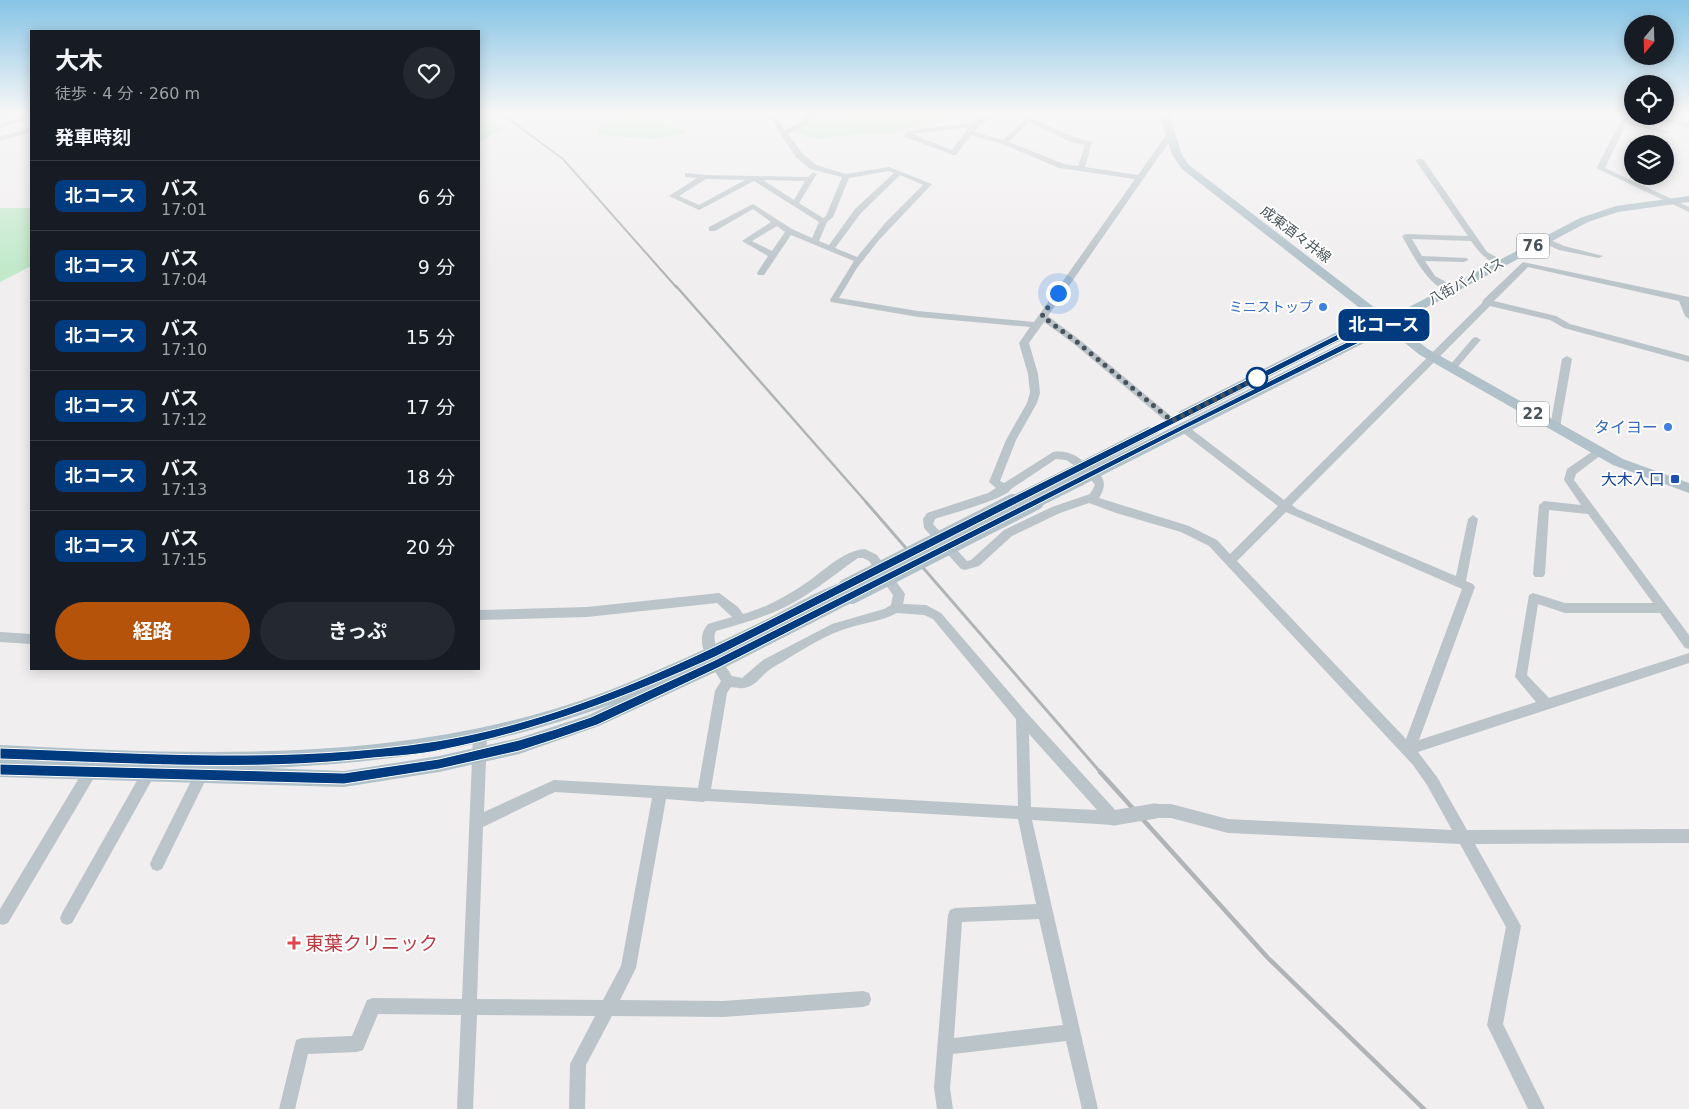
<!DOCTYPE html>
<html lang="ja">
<head>
<meta charset="utf-8">
<style>
  body { margin:0; font-family:"DejaVu Sans","Noto Sans JP",sans-serif; background:#242831; color:#f1f3f6; height:100vh; display:flex; flex-direction:column; font-size:19px; white-space:nowrap }
  * { box-sizing:border-box; margin:0 }
  p { font-size:16px; color:#9ea1a6 }
  .icon { flex:none; width:28px; height:28px; fill:none; stroke:currentColor; stroke-width:2; stroke-linecap:round; stroke-linejoin:round }
  .map { position:relative; flex:1; overflow:hidden }
  .side { position:absolute; left:30px; top:30px; width:450px; height:640px; display:flex; flex-direction:column; background:#171b24; border-radius:0px; box-shadow:0 2px 12px #0003 }
  .side>* { flex:none }
  .badge { padding:0 10px; border-radius:8px; font-size:18px; line-height:32px }
  .needle { width:32px; rotate:199deg }
  .controls { position:absolute; left:1624px; top:15px; display:grid; gap:10px }
  .controls a { display:grid; place-items:center; width:50px; height:50px; border-radius:50%; background:#171b24; box-shadow:0 2px 12px #0003; font-size:25px }
  .you { position:absolute; width:25px; height:25px; margin:-12px; border:4px solid #fff; border-radius:50%; background:#1a73e8; box-shadow:0 0 0 8px #1a73e833 }
  .map>.badge { position:absolute; translate:-50% -50%; box-shadow:0 0 0 2px #fff }
  h2 { padding:0 25px; font-size:19px; line-height:45px }
  .round { display:grid; place-items:center; flex:none; width:52px; height:52px; border-radius:26px; background:#242831 }
  .head { display:flex; align-items:center; justify-content:space-between; height:85px; padding:0 25px }
  h1 { font-size:24px; font-weight:700; line-height:38px }
  .button { display:flex; gap:10px; margin-top:auto; padding:10px 25px }
  .button a { flex:1; height:58px; border-radius:30px; background:#b45309; color:#fff; font-size:20px; font-weight:700; line-height:58px; text-align:center }
  .button a+a { background:#242831; color:#f1f3f6 }
  ul { padding:0; list-style:none }
  li { display:flex; align-items:center; gap:15px; height:70px; padding:0 25px; border-top:1px solid #363941 }
  li div { flex:1 }
  li b { display:block; font-size:19px }
  li em { font-style:normal }
  li .badge { min-width:55px; font-weight:700; text-align:center }
  .map>svg:first-child { display:block }
  .green { fill:#c1e9ca }
  .lines { fill:none; stroke-linecap:round; stroke-linejoin:round }
  .minor { fill:#bbc4c9; fill-rule:evenodd }
  .major { fill:#b0c1c9; fill-rule:evenodd }
  .rail-far3 { stroke:#b0b4b7; stroke-width:2 }
  .rail-far2 { stroke:#b0b4b7; stroke-width:2.5 }
  .rail-far1 { stroke:#b0b4b7; stroke-width:3 }
  .rail { stroke:#b0b4b7; stroke-width:4.5 }
  .minor-bridge { stroke:#bbc4c9; stroke-width:15 }
  .major-bridge-far1 { stroke:#b0c1c9; stroke-width:12 }
  .major-bridge { stroke:#b0c1c9; stroke-width:16 }
  .line { fill:#003b80; stroke:#fff }
  .walk { stroke:#485359; stroke-width:5; stroke-dasharray:0 9 }
  .shop-dot { fill:#3f7fe0; stroke:#fff; stroke-width:2 }
  .stop-dot { fill:#fff; stroke:#003b80; stroke-width:2.5 }
  .transit-dot { fill:#1a4fb4; stroke:#fff; stroke-width:2 }
  .health-dot { fill:#e0444e; stroke:#fff; stroke-width:2 }
  .labels { text-anchor:middle; stroke-width:4; stroke-linejoin:round; paint-order:stroke }
  .far-street-label { font-size:14px; fill:#485359; stroke:#fff }
  .far-shop-label { font-size:14px; fill:#366cbe; stroke:#fff; text-anchor:end }
  .shield { fill:#fff; stroke:#7f878b; stroke-width:1 }
  .shield-label { font-size:15px; font-weight:bold; fill:#485359 }
  .shop-label { font-size:16px; fill:#366cbe; stroke:#fff; text-anchor:end }
  .transit-label { font-size:16px; fill:#164399; stroke:#fff; text-anchor:end }
  .near-health-label { font-size:19px; fill:#be3a42; stroke:#fff; text-anchor:start }
</style>
</head>
<body>
<div class="map">
<svg width="1689" height="1109" viewBox="0 0 1689 1109">
  <rect width="100%" height="100%" fill="#f0eeee"/>
  <g class="green">
    <polygon points="615,114 642,114 686,132 657,139 598,135 600,125"/>
    <polygon points="851,114 956,114 966,116 916,126 891,134 861,134 815,139 790,131 813,119 843,121"/>
    <polygon points="479,119 507,128 479,142"/>
    <polygon points="0,208 31,208 31,266 0,282"/>
  </g>
  <g class="lines">
    <g class="minor">
      <polygon points="2,114 11,114 0,120 0,115"/>
      <polygon points="24,114 31,114 24,120 0,128 0,124 20,118"/>
      <path d="M767,114H774L785,130L803,121L805,117L803,114H810L811,117L808,123L788,134L802,153L816,165L846,174L889,167L932,184L879,240L857,268L839,298L918,311L1034,322L1135,179L1059,168L1005,145L971,135L956,155H953L905,137L904,135L908,131L968,123L991,114H1000L988,121L978,125L979,126L974,132L1003,140L1028,117L1077,138L1092,142L1085,167L1138,175L1166,135H1173L1177,137L1171,139L1048,316L1080,340L1177,421L1176,423H1168L1074,344L1044,322L1029,343L1038,374L1040,393L1037,403L1016,440L1000,481L1004,483L1053,452C1067,450 1080,456 1088,467L1083,471L1066,460L1056,459L1011,489C1006,499 949,514 935,519L933,524L967,561L971,560L1004,530L1052,507L1090,494L1095,485L1087,474L1092,470C1107,476 1106,487 1099,498L1189,526L1217,540L1230,554L1278,506L1178,429L1177,427L1178,425H1186L1284,500L1482,303L1483,300L1523,262L1689,297V319L1685,316L1679,301L1528,267L1494,301L1556,316L1570,324L1689,356V362L1564,328L1550,320L1490,306L1292,505L1297,509L1456,576L1468,519L1473,515L1478,519L1466,581L1473,584L1475,587L1419,740L1536,702L1515,677L1529,595L1533,593L1565,603H1653L1588,514L1549,510L1545,574L1543,577H1535L1533,574L1539,505L1544,501L1581,505L1564,480L1567,469L1596,449L1600,448L1605,452L1576,474L1574,480L1689,635V649L1685,648L1660,613H1565L1538,604L1527,675L1549,698L1689,653V663L1418,752L1437,777L1467,830L1689,829V843L1475,844L1521,926L1503,1024L1545,1109H1528L1487,1025L1506,927L1460,844L1228,833L1171,818H1155L1150,816L1148,811L1150,806L1155,804H1171L1228,819L1452,830L1427,785L1413,765L1209,546L1181,532L1116,513L1089,503L1060,513L1012,536L979,566L965,570L961,569L924,528L923,519L927,513L988,493L996,488L989,482L1006,440L1027,403L1030,393L1028,374L1019,343L1030,327L918,317L831,302L830,300L854,261L791,235L764,275H758L757,273L768,256L742,241L771,222L753,209L715,231H709V227L753,204L792,229L812,238L819,222L754,181L699,210L669,196L697,178L685,177V173H688L705,175L808,177L813,172L817,174L799,203L823,218L826,216L842,177L810,169L796,157ZM1029,122L1071,142L1085,145L1078,166L1064,164L1009,142ZM969,127L952,150L912,134ZM889,171L894,173L855,209L829,245L819,241L827,222L833,217L849,178ZM900,175L923,185L886,222L857,257L835,248L861,213ZM706,179L745,180L699,205L679,196ZM763,180L805,181L794,200ZM777,226L785,232L772,251L752,241ZM1286,512L1462,589L1406,739L1237,561Z"/>
      <polygon points="1624,114 1631,114 1628,121 1670,132 1666,134 1626,124 1605,168 1689,207 1689,212 1598,169 1597,167"/>
      <polygon points="1648,116 1660,116 1689,124 1689,128"/>
      <polygon points="31,128 31,132 0,141 0,137"/>
      <path d="M1417,159H1423L1487,252L1505,262L1504,264C1489,265 1479,252 1471,241L1412,239L1422,256L1467,258L1468,260L1464,262L1425,261L1435,276L1455,287V291C1431,294 1412,253 1402,236L1406,234L1468,236L1416,161Z"/>
      <polygon points="1541,238 1547,238 1564,246 1603,256 1599,258 1559,250 1541,242"/>
      <polygon points="1476,337 1481,340 1479,342 1455,370 1449,370 1449,366 1473,338"/>
      <polygon points="1567,356 1572,359 1560,427 1555,430 1550,427 1562,359"/>
      <path d="M865,549L877,555L903,591L905,594L903,604L926,605L941,613L1027,713L1118,813L1120,818L1118,823L1113,825L1032,820L1098,1109H1082L1066,1041L953,1054L950,1088L953,1109H937L934,1088L948,915L950,910L955,908L1036,904L1018,819L706,801L703,802L666,799L636,968L620,1000L723,1001L863,991L869,993L871,999L869,1005L863,1007L723,1017L612,1016L586,1065L585,1109H569L570,1064L595,1016L477,1015L473,1109H457L461,1015L378,1014L363,1050L357,1052L308,1054L295,1109H279L296,1040L302,1038L352,1036L367,1000L373,998L462,999L473,736L475,732L480,730L485,732L487,736L484,812L554,780L698,788L715,691L721,681L710,664L712,660C722,657 727,669 732,676L742,678L763,660L832,624L884,609L891,605L893,595L869,561L863,558H858C832,576 808,597 779,610C759,619 737,625 716,631C711,640 720,649 715,658L711,659L707,658C701,646 699,634 708,624L732,617L717,603L587,617L479,620V610L587,607L719,593L738,607L743,614C765,608 787,596 806,583C824,571 842,551 865,549ZM897,613L924,615L933,619L1016,719L1018,806L711,789L727,693L731,687C757,693 757,675 777,665C798,653 819,638 842,630C860,623 881,622 897,613ZM1029,734L1097,810L1031,807ZM555,792L652,798L621,966L603,1000L477,999L483,827ZM1039,919L1063,1025L954,1038L962,922Z"/>
      <polygon points="0,632 31,634 31,644 0,642"/>
      <polygon points="90,766 95,768 97,772 95,776 8,923 3,925 0,924 0,909 85,768"/>
      <polygon points="148,768 153,770 155,774 153,778 72,923 67,925 62,923 60,918 62,913 143,770"/>
      <polygon points="201,769 206,771 208,775 162,869 157,871 152,869 150,864 152,859 196,771"/>
    </g>
    <g class="major">
      <polygon points="1159,114 1169,114 1182,155 1189,165 1388,318 1580,218 1616,206 1689,196 1689,202 1618,212 1588,222 1395,324 1428,349 1623,459 1689,483 1689,493 1613,465 1420,355 1387,329 1380,335 1085,484 1075,484 1073,480 1075,477 1066,477 1064,473 1066,469 1148,427 1158,427 1160,430 1158,433 1093,467 1374,327 1365,328 1190,417 1180,417 1178,414 1180,411 1359,321 1375,320 1182,169 1172,155"/>
      <path d="M846,581L851,583L854,587L852,590L857,592L860,596L857,600L722,669L599,726L519,754L439,772L344,787L0,777V745C202,755 408,765 602,693C657,672 710,647 763,621C790,608 817,590 846,581ZM612,704L589,715L519,738L439,756L344,771L267,768C391,763 494,747 612,704Z"/>
    </g>
    <polyline class="rail-far3" points="502,114 563,159 677,288"/>
    <polyline class="rail-far2" points="676,286 867,503"/>
    <polyline class="rail-far1" points="866,502 1101,773"/>
    <polyline class="rail" points="1100,772 1268,958 1424,1109"/>
    <polyline class="minor-bridge" points="1113,818 1155,811"/>
    <g class="major-bridge-far1">
      <polyline points="1011,503 1071,473"/>
      <polyline points="1034,503 1080,480"/>
    </g>
    <g class="major-bridge">
      <polyline points="846,587 1013,502"/>
      <polyline points="852,596 1036,502"/>
    </g>
  </g>
  <linearGradient id="sky" x2="0" y2="1"><stop stop-color="#86c4e5"/><stop offset="0.42" stop-color="#f8f7f7"/><stop offset="1" stop-color="#f8f7f7" stop-opacity="0"/></linearGradient>
  <rect width="1689" height="269" fill="url(#sky)"/>
  <path class="line" d="M1387,320L1391,323L1379,333L1185,429L720,667L597,725L556,739L519,751L439,769L344,784L0,775V764L344,773L439,759L519,740L556,729L591,717L713,661L1379,326L1364,327L715,657C626,697 537,731 441,750C419,755 395,756 373,758C249,772 125,763 0,759V748C146,753 292,764 437,741C597,715 741,634 883,562C1042,482 1201,403 1360,323Z"/>
  <g class="lines">
    <polyline class="walk" points="1058,293 1042,316 1077,342 1172,421 1259,377 1257,378"/>
  </g>
  <g class="shop-dot">
    <circle cx="1323" cy="307" r="5"/>
    <circle cx="1668" cy="427" r="5"/>
  </g>
  <circle class="stop-dot" cx="1257" cy="378" r="10"/>
  <rect class="transit-dot" x="1670" y="474" width="10" height="10" rx="2.5"/>
  <path class="health-dot" d="M291.5 935.5h5v5h5v5h-5v5h-5v-5h-5v-5h5z"/>
  <g class="labels">
    <g class="far-street-label">
      <text transform="translate(1296 234) rotate(37)" y="5">成東酒々井線</text>
      <text transform="translate(1466 281) rotate(-28)" y="5">八街バイパス</text>
    </g>
    <g class="far-shop-label">
      <text x="1313" y="312">ミニストップ</text>
    </g>
    <g class="shield">
      <rect x="1517" y="233.5" width="32" height="25" rx="4"/>
      <rect x="1517" y="401.5" width="32" height="25" rx="4"/>
    </g>
    <g class="shield-label">
      <text x="1533" y="251">76</text>
      <text x="1533" y="419">22</text>
    </g>
    <g class="shop-label">
      <text x="1658" y="433">タイヨー</text>
    </g>
    <g class="transit-label">
      <text x="1665" y="485">大木入口</text>
    </g>
    <g class="near-health-label">
      <text x="305" y="950">東葉クリニック</text>
    </g>
  </g>
</svg>
<div class="controls">
<a><svg class="needle" viewBox="-14 -14 28 28"><path d="M0-13l5 13h-10z" fill="#e53935"/><path d="M0 13l5-13h-10z" fill="#9ea1a6"/></svg></a>
<a><svg class="icon" aria-label="locate" viewBox="0 0 24 24"><circle cx="12" cy="12" r="6"/><path d="M12 2v4M12 18v4M2 12h4M18 12h4"/></svg></a>
<a><svg class="icon" aria-label="layers" viewBox="0 0 24 24"><path d="M12 4l9 5-9 5-9-5zM3 14l9 5 9-5"/></svg></a>
</div>
<div class="you" style="left:1058px;top:293px"></div>
<b class="badge" style="left:1384px;top:325px;background:#003b80;color:#fff">北コース</b>
<section class="side">
<div class="head"><div><h1>大木</h1><p>徒歩 · 4 分 · 260 m</p></div><a class="round"><svg class="icon" aria-label="heart" viewBox="0 0 24 24"><path d="M12 20l-8-8c-3-5 5-10 8-4 3-6 11-1 8 4z"/></svg></a></div>
<h2>発車時刻</h2>
<ul>
<li><span class="badge" style="background:#003b80;color:#fff">北コース</span><div><b>バス</b><p>17:01</p></div><em>6 分</em></li>
<li><span class="badge" style="background:#003b80;color:#fff">北コース</span><div><b>バス</b><p>17:04</p></div><em>9 分</em></li>
<li><span class="badge" style="background:#003b80;color:#fff">北コース</span><div><b>バス</b><p>17:10</p></div><em>15 分</em></li>
<li><span class="badge" style="background:#003b80;color:#fff">北コース</span><div><b>バス</b><p>17:12</p></div><em>17 分</em></li>
<li><span class="badge" style="background:#003b80;color:#fff">北コース</span><div><b>バス</b><p>17:13</p></div><em>18 分</em></li>
<li><span class="badge" style="background:#003b80;color:#fff">北コース</span><div><b>バス</b><p>17:15</p></div><em>20 分</em></li>
</ul>
<div class="button"><a>経路</a><a>きっぷ</a></div>
</section>
</div>
</body>
</html>
